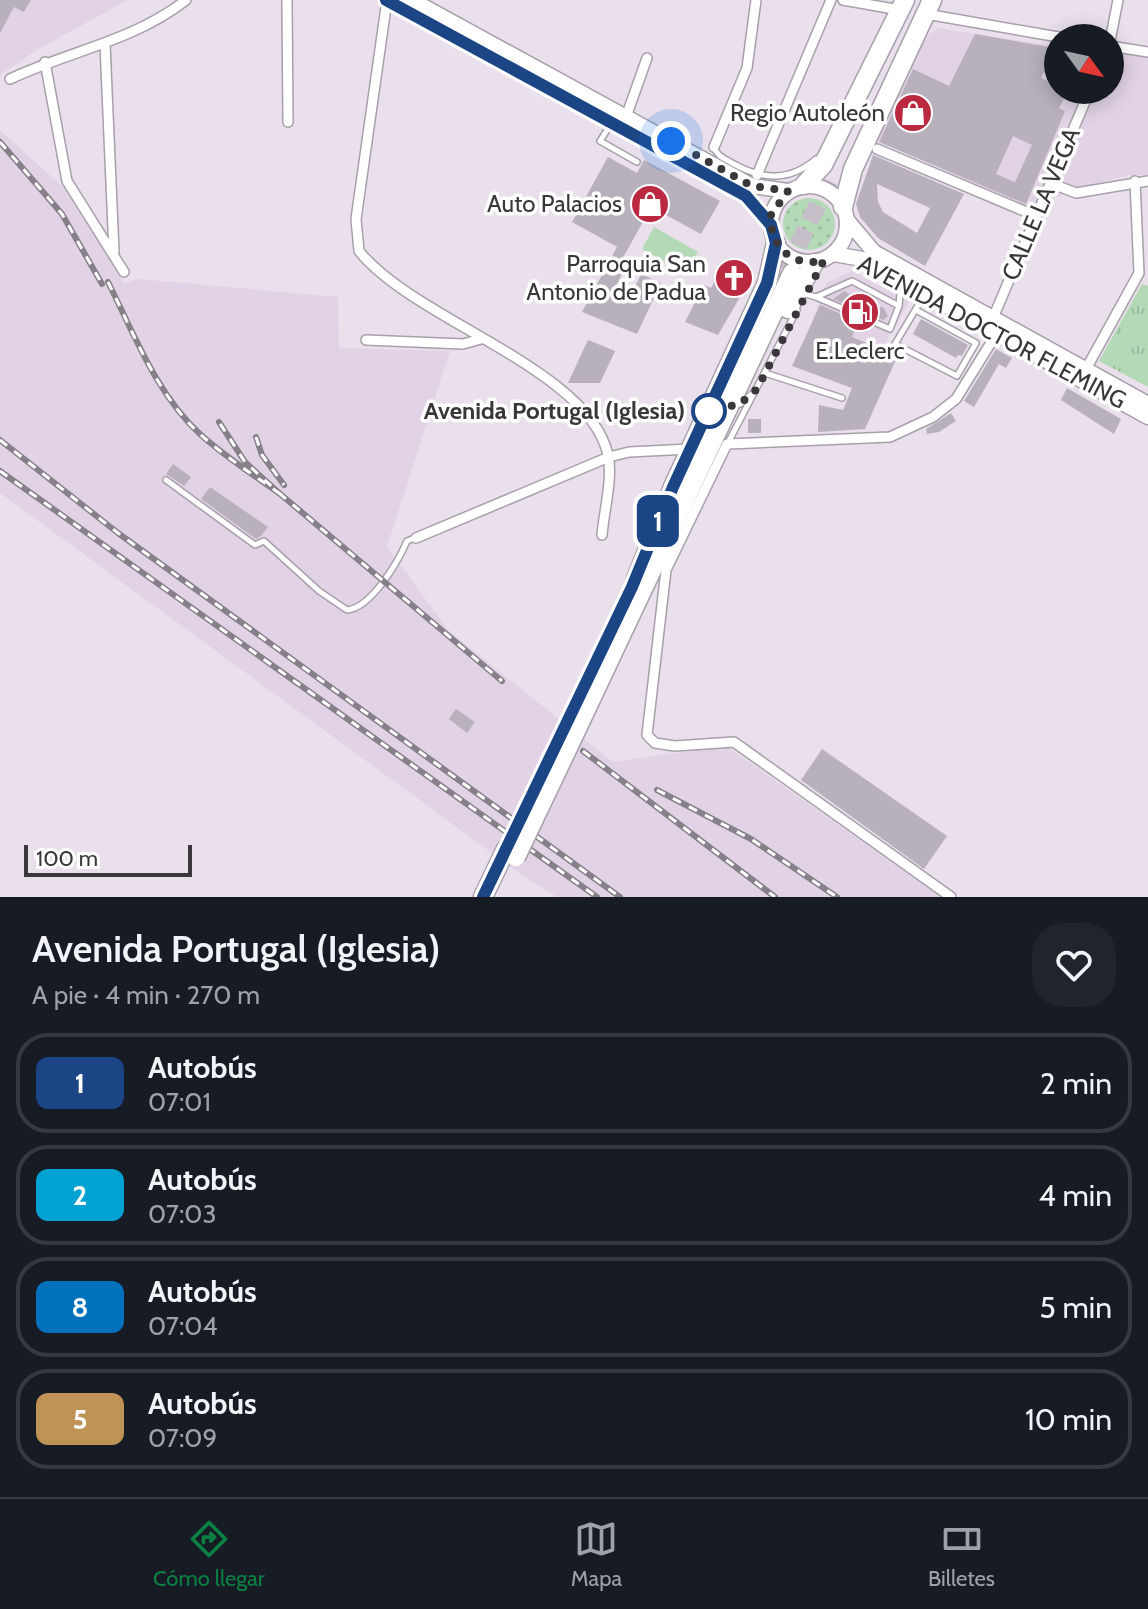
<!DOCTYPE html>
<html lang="es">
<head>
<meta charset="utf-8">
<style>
  body { margin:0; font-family:Cabin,sans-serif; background:#20242c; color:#f1f3f6; height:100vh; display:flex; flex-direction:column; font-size:30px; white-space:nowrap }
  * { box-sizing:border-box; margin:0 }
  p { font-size:26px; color:#9ea1a6 }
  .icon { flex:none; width:44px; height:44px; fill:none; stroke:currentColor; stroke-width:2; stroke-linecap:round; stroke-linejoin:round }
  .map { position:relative; height:897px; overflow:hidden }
  .drawer { display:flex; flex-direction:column; background:#171b24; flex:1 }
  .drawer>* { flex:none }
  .badge { padding:0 16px; border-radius:12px; font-size:28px; line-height:52px }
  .needle { width:52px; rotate:123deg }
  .fabs { position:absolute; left:1044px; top:24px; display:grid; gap:16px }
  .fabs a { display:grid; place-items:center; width:80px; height:80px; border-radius:50%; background:#171b24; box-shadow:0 4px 20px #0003; font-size:40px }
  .scale { position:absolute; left:24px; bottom:20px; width:168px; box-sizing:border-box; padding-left:8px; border:4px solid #3a373b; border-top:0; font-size:22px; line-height:28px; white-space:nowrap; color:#3a373b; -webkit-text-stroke:6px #fff; paint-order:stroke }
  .you { position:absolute; width:40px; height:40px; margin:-20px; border:6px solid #fff; border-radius:50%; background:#1a73e8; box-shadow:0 0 0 12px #1a73e833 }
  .map>.badge { position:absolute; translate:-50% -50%; box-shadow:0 0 0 4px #fff }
  .round { display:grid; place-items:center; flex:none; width:84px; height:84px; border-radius:32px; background:#20242c }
  .headline { display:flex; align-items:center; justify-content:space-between; height:136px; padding:0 32px }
  h1 { font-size:38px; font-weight:600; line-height:60px }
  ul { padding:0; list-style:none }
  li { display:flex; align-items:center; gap:24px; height:100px; margin:0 16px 12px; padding:0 16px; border:4px solid #363941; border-radius:32px }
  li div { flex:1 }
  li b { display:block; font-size:30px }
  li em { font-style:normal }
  li .badge { min-width:88px; font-weight:700; text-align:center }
  .tab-bar { display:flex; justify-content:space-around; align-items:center; height:112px; border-top:2px solid #363941; background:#171b24; font-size:22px; color:#9ea1a6 }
  .tab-bar a { display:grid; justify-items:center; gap:4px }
  .tab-bar .current { color:#0b8043 }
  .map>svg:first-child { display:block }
  .built { fill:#e1d3e5 }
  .grass { fill:url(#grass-dots) }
  .park { fill:url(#park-tufts) }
  .pitch { fill:#b3d9b6 }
  .building { fill:#b8b1bc; fill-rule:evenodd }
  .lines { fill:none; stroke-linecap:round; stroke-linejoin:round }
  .highway-tunnel { stroke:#c6bec9; stroke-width:18; stroke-dasharray:18 9; stroke-linecap:butt }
  .lane-casing { stroke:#a79fa9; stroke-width:8 }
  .street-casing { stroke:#a79fa9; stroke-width:12 }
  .primary-casing { stroke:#a79fa9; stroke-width:17 }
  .highway-casing { stroke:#a79fa9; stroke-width:21 }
  .lane { stroke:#fff; stroke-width:5 }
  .street { stroke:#fff; stroke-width:9 }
  .primary { stroke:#fff; stroke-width:14 }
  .highway { stroke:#fff; stroke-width:18 }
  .rail-casing { stroke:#868088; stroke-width:6 }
  .rail { stroke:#fff; stroke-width:3; stroke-dasharray:9; stroke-linecap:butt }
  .highway-bridge-casing { stroke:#a79fa9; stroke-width:21; stroke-linecap:butt }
  .highway-bridge { stroke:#fff; stroke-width:18 }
  .line-casing { stroke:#fff; stroke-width:18 }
  .line { stroke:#1c4586; stroke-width:12 }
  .walk { stroke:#3a373b; stroke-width:8; stroke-dasharray:0 14.4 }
  .stop-dot { fill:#fff; stroke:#1c4586; stroke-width:4 }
  .labels { text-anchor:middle; stroke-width:7; stroke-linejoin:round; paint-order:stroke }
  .poi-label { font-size:24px; fill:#3a373b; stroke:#fff; text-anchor:end }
  .street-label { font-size:24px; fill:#3a373b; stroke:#fff }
  .stop-label { font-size:24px; font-weight:bold; fill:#3a373b; stroke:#fff; text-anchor:end }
</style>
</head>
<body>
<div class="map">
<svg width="1148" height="897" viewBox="0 0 1148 897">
  <defs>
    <pattern id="grass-dots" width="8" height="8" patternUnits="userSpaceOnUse" patternTransform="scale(2)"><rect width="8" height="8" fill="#b3d9b6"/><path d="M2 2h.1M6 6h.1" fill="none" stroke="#9bbb9d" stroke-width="1.8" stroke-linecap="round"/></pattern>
    <pattern id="park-tufts" width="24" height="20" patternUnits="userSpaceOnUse" patternTransform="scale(2)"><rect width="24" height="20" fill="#b3d9b6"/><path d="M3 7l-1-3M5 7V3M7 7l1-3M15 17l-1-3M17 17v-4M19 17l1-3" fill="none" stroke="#9bbb9d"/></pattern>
  </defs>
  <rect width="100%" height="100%" fill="#e9e0ec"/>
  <g class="built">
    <polygon points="0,0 128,0 40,48 0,75"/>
    <polygon points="938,28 1058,47 1058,90 1110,90 1110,51 1148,50 1148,175 1127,175 1025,207 877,140 924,39"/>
    <polygon points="0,130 64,188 124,283 139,279 338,297 339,348 450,351 387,547 449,631 613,762 726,746 941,897 557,897 522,875 0,493"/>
    <polygon points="852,271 909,302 882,348 812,321 826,283"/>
  </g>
  <circle class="grass" cx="809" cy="224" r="26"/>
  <polygon class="park" points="1142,284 1148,286 1148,387 1099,361"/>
  <polygon class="pitch" points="654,227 698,252 686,274 642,249"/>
  <g class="building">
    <polygon points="0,0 31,0 24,12 14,7 0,33"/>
    <path d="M975,34L1055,48L1041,78L1058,86V90H1068L1059,108L1065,111L1026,204L879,142L913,69L949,86ZM1013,136L1032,145L1015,182L996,174Z"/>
    <path d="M873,155L964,194L925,266L878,238L860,217L856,204ZM877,184L930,208L917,233L883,212L878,202Z"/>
    <polygon points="608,157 637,173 644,160 720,201 701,234 651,207 619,265 625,268 615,288 631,296 641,274 661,283 637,334 582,312 617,247 572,222"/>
    <polygon points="724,264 751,278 718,335 685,322 704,285 711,288"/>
    <polygon points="844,291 862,301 869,301 875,307 883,307 888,316 883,320 833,299"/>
    <polygon points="820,305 858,321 852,337 898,355 865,429 818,432 819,405 843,410 852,388 792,366"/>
    <polygon points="921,319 968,345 962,356 958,355 956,358 913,334"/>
    <polygon points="588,340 615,351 600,383 568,383"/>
    <polygon points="996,349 1012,358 1006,368 999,364 974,407 964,401"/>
    <polygon points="1067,388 1121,419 1114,434 1061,400"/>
    <polygon points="951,413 956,421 939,432 927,434 926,429"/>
    <rect x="748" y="419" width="13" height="14"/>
    <polygon points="173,464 191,477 184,486 166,474"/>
    <polygon points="210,487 268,527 261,536 256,539 201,499"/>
    <polygon points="456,709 475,722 467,733 449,719"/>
    <polygon points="822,749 947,836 924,869 801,780"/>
  </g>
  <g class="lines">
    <polyline class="highway-tunnel" points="786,270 831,177"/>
    <defs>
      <g id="lane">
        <polyline points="611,124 600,141 637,162"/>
        <path d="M714,147C717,156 724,158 732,163C762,180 789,182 816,159"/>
        <polyline points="805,294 816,297 852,281 899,306 901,282"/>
        <polyline points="816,297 890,329 899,306"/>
        <polyline points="916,310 976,343 957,376 895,344 923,297"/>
        <polyline points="765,373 842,398"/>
        <polyline points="740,404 753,393"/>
        <polyline points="728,443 797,310"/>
        <path d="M166,480L255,545L264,541L319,591L347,610C371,608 398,562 407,541L415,538"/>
      </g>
      <g id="street">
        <polyline points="287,0 288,122"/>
        <path d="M387,0L356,219L359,251C415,321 589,368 608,455C613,478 604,511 602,535"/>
        <polyline points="843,0 900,10"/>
        <polyline points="926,14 1064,38"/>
        <polyline points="1110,41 1118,0"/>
        <polyline points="105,44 114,252"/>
        <polyline points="1110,46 1148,52"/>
        <polyline points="45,62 67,181 124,272"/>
        <path d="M10,79C69,51 134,41 186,0"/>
        <polyline points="626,117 647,58"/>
        <polyline points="714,147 747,68 756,0"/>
        <polyline points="877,149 1036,216"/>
        <polyline points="757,175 831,0"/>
        <polyline points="1050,183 1076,193 1148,181"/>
        <polyline points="993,318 1090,90"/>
        <polyline points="366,340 463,344 481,339"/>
        <polyline points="1086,369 1139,273 1135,181"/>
        <polyline points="416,538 609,457 629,452 690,449"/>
        <polyline points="951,897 734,742 675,746 655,743 647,735 666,570 727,444 890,437 933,417 956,399 997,333"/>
      </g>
      <g id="primary">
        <polyline points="386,0 746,196 771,225"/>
        <polyline points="412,0 752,186 788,191"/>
        <circle cx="809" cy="224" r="38"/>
        <polyline points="847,220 874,252 1148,404"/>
        <polyline points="834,254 862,259 1148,417"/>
      </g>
      <g id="highway">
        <polyline points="804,185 823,165 905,0"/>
        <polyline points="843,207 853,169 932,0"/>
        <polyline points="788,309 814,263"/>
        <polyline points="636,579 673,487 767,283 776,243"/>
        <polyline points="576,731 792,273"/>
        <polyline points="483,897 506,849"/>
      </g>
    </defs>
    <use href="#lane" class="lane-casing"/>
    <use href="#street" class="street-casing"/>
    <use href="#primary" class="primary-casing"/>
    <use href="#highway" class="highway-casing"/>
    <use href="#lane" class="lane"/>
    <use href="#street" class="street"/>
    <use href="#primary" class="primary"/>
    <use href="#highway" class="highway"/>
    <defs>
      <g id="rail">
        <polyline points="0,142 62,214 102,284"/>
        <path d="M108,282C134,334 157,395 200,434C224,456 252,474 279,493L245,462L219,422"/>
        <polyline points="256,437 262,455 284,485"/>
        <polyline points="0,440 118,533 620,897"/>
        <polyline points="0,471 597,897"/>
        <polyline points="279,493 502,681"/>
        <polyline points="583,751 775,897"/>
        <polyline points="657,790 751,839 837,897"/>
      </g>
    </defs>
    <use href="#rail" class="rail-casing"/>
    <use href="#rail" class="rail"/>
    <defs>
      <polyline id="highway-bridge" points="516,857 576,731"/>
    </defs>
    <use href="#highway-bridge" class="highway-bridge-casing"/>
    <use href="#highway-bridge" class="highway-bridge"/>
  </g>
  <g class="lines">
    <defs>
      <polyline id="line" points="386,0 746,196 771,225 776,243 767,283 673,487 632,587 483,897"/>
    </defs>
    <use href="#line" class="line-casing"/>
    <use href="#line" class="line"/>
    <path class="walk" d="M671,141L752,186L788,191L771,215C769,246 793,269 824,260L757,389L740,404L709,411"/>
  </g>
  <defs>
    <symbol id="shop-disc" viewBox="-11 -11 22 22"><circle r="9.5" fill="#ba293f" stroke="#fff"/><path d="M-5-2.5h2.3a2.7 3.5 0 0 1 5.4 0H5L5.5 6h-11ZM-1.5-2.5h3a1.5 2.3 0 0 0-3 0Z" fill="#fff"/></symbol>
    <symbol id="church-disc" viewBox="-11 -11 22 22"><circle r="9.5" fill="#ba293f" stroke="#fff"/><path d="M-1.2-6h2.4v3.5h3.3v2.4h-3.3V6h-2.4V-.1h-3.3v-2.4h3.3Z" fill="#fff"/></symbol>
    <symbol id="fuel-disc" viewBox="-11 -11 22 22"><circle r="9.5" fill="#ba293f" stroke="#fff"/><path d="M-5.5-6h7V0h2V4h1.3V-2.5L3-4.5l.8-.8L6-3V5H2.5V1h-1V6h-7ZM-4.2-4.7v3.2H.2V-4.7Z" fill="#fff"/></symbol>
  </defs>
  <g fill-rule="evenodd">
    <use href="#shop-disc" x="891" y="91" width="44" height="44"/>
    <use href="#shop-disc" x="628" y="182" width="44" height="44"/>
    <use href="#church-disc" x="712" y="256" width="44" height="44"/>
    <use href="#fuel-disc" x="838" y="290" width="44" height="44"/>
  </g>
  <circle class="stop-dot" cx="709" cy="411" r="16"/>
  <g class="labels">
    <g class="poi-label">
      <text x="885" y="121">Regio Autoleón</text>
      <text x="622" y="212">Auto Palacios</text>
      <text x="706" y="272">Parroquia San<tspan x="706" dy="28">Antonio de Padua</tspan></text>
      <text x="860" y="359" text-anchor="middle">E.Leclerc</text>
    </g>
    <g class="street-label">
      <text transform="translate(1041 204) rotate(-67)" y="8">CALLE LA VEGA</text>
      <text transform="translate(992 332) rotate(28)" y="8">AVENIDA DOCTOR FLEMING</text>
    </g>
    <g class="stop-label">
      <text x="685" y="419">Avenida Portugal (Iglesia)</text>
    </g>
  </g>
</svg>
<div class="fabs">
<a><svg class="needle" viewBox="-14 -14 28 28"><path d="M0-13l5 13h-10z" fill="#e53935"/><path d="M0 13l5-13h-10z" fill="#9ea1a6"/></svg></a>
</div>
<div class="scale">100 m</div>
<div class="you" style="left:671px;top:141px"></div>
<b class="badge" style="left:658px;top:521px;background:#1c4586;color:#fff">1</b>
</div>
<section class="drawer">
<div class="headline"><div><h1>Avenida Portugal (Iglesia)</h1><p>A pie · 4 min · 270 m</p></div><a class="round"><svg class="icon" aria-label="heart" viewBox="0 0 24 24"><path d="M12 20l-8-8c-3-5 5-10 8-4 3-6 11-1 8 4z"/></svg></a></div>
<ul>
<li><span class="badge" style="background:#1c4586;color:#fff">1</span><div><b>Autobús</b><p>07:01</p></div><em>2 min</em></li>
<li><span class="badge" style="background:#00a2d3;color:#fff">2</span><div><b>Autobús</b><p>07:03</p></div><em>4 min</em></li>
<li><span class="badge" style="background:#0072bc;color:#fff">8</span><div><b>Autobús</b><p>07:04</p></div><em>5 min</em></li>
<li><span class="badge" style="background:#bf9255;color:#fff">5</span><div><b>Autobús</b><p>07:09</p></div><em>10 min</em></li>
</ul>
</section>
<nav class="tab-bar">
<a class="current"><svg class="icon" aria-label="directions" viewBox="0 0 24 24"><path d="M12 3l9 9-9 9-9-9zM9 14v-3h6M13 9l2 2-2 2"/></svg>Cómo llegar</a>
<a><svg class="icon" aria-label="map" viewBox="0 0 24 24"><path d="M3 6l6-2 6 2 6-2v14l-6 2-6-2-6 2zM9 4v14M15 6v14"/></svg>Mapa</a>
<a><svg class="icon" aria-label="tickets" viewBox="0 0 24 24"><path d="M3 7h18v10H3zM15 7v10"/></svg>Billetes</a>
</nav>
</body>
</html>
